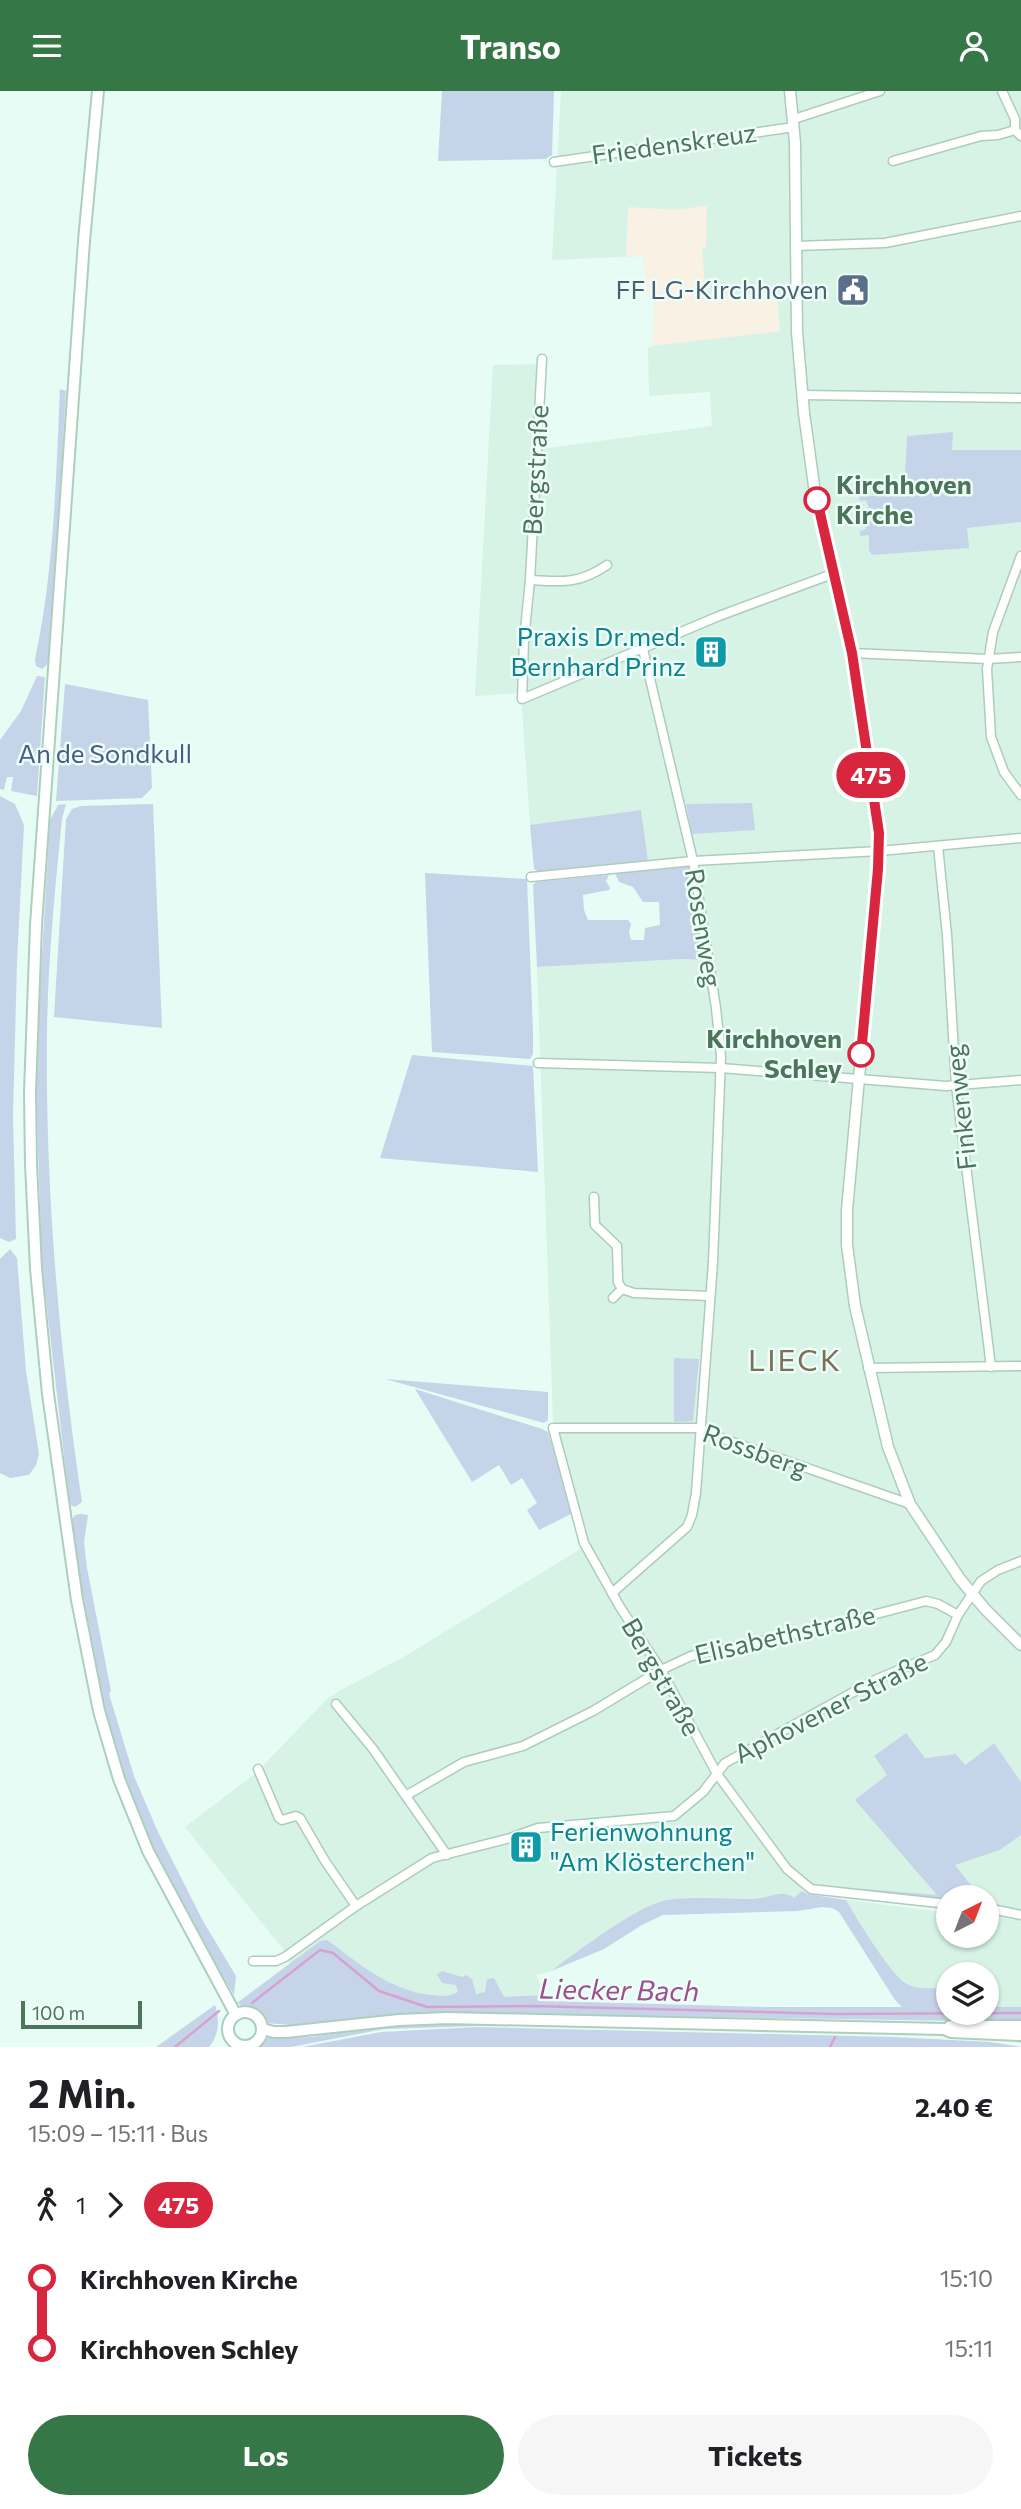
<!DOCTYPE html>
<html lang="de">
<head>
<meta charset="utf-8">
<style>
  body { margin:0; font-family:Commissioner,sans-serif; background:#f6f6f6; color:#202124; height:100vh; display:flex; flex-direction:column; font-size:26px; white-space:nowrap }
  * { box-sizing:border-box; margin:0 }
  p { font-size:23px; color:#757577 }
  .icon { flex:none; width:38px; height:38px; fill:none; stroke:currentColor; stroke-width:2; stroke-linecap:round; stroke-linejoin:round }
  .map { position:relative; height:1956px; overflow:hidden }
  .details { display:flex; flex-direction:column; background:#fff; flex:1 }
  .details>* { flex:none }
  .badge { padding:0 14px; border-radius:23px; font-size:24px; line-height:46px }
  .needle { width:46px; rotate:42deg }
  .fabs { position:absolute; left:936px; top:1794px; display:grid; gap:14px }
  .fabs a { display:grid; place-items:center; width:63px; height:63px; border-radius:50%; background:#fff; box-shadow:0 2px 5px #0004; font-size:35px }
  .scale { position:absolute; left:21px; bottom:18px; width:121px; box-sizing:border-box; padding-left:7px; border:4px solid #4c755b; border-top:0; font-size:19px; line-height:24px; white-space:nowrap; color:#4c755b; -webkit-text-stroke:5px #edfef8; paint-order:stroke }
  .map>.badge { position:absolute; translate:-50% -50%; box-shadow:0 0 0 4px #fff }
  .legs { display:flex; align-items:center; gap:10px; height:77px; padding:0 28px; font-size:23px }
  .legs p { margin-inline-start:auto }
  .overview { display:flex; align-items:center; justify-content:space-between; height:119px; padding:0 28px }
  h1 { font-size:38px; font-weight:700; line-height:52px }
  .cta { display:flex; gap:14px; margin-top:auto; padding:14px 28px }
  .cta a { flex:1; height:80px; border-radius:42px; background:#367747; color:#fff; font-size:28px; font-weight:700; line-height:80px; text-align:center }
  .cta a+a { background:#f6f6f6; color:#202124 }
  ul { padding:0 28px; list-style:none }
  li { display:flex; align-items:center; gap:24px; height:70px; font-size:26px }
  li i { display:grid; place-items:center; width:10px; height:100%; margin:0 9px; background:currentColor }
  li i::after { content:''; width:18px; height:18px; margin:-9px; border:5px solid; border-radius:50%; background:#fff }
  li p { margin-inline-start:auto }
  li:first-child i { background:linear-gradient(#0000 50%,currentColor 0) }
  li:last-child i { background:linear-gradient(currentColor 50%,#0000 0) }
  header { display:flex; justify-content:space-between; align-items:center; height:91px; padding:0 28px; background:#367747; color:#fff; font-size:32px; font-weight:700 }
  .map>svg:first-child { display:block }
  .residential { fill:#d6f3e6 }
  .education { fill:#f8f1e4 }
  .green { fill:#c6d4e9 }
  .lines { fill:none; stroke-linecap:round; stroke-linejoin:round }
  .stream { stroke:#d6a2ce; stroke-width:2.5 }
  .minor-casing { stroke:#adcdbc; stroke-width:11 }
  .tertiary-casing { stroke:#adcdbc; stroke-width:13 }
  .secondary-casing { stroke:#abd0bc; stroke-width:14 }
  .minor { stroke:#fff; stroke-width:8 }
  .tertiary { stroke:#fff; stroke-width:10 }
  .secondary { stroke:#fff; stroke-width:10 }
  .line-1-casing { stroke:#fff; stroke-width:16 }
  .line-1 { stroke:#d7263d; stroke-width:10 }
  .stop-1-dot { fill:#fff; stroke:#d7263d; stroke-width:3.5 }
  .labels { text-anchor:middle; stroke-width:5; stroke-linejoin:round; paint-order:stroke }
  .street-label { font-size:26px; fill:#4c755b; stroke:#edfef8 }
  .service-label { font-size:26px; fill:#4e5e75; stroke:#edfef8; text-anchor:end }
  .stop-label { font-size:26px; font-weight:bold; fill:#4c755b; stroke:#edfef8; text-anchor:start }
  .culture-label { font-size:26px; fill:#0d838f; stroke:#edfef8; text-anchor:end }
  .park-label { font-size:26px; fill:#4a5b86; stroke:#edfef8 }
  .water-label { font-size:28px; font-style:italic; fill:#9c4f8f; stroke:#edfef8 }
  .quarter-label { font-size:30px; letter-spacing:2px; fill:#7d7057; stroke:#edfef8 }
</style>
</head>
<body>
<header><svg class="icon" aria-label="menu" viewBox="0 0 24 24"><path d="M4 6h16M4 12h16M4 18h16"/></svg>Transo<svg class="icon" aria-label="person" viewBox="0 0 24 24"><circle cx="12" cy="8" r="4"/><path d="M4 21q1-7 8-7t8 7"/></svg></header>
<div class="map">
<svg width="1021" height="1956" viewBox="0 0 1021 1956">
  <rect width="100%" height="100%" fill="#e7fcf4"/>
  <g class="residential">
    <polygon points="561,0 1021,0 1021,1691 994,1652 964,1674 956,1663 925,1667 906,1642 874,1666 887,1684 938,1805 854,1797 806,1796 794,1808 681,1809 654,1813 595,1848 551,1880 536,1884 545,1904 535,1910 423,1910 290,1873 282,1857 185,1736 256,1682 326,1609 339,1600 402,1567 587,1454 553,1329 537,876 683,868 705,869 695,764 648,770 641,719 530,734 521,602 475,605 493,274 545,273 540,358 712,335 710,301 649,305 648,257 652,255 655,205 648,204 643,165 552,169"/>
    <polygon points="1021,1744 1021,1918 987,1918 987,1883 948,1883 948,1918 915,1918 841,1808 948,1822 948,1844 987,1844 987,1806 980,1806 954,1774 1000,1759"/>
  </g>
  <polygon class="education" points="707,114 706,156 702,156 706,206 777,201 780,240 652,255 655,205 648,204 643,165 626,166 628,116 678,119"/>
  <g class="green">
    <polygon points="442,0 554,0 552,64 545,68 438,70"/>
    <path d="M60,298L66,300L50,571L42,578L36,575L35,568C54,480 56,388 60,298Z"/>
    <polygon points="953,341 952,359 1021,359 1021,431 967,437 969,457 872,464 869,459 869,444 860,445 860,440 866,438 865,433 873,429 875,424 869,417 866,409 860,410 857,394 862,393 864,405 904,405 907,345"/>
    <polygon points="37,585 45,586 37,705 11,700 13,686 7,686 4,699 0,698 0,649 21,620"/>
    <polygon points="65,593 148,609 152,697 142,707 56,710"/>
    <polygon points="0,705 15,713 24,734 17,871 13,1025 16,1148 9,1151 0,1147"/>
    <polygon points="752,712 755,739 692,743 686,713"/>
    <path d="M66,713L62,728C55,798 48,869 47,940C45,1097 59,1255 82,1411L75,1416L71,1414L69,1408L42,1174L38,1058L36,988L38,933L50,729L58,714Z"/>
    <polygon points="153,713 162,937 54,926 66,728 72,718 81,715"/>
    <polygon points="641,719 648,770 540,782 534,778 530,734"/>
    <polygon points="677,773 688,775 691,779 705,869 683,868 537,876 533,794 536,791 609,784 606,790 610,797 609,799 583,804 584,819 588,829 628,829 631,833 629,841 631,849 644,849 645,837 660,834 659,811 643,811 633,796 619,791 615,782"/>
    <polygon points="425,782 527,788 533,940 533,963 530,968 432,961"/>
    <polygon points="412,964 533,975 538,1081 380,1067"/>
    <polygon points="10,1158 17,1167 26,1280 39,1363 36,1374 29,1384 10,1387 0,1382 0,1168"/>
    <polygon points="674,1267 699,1268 693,1330 674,1331"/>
    <polygon points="385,1288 548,1301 548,1329 544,1332"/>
    <polygon points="415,1298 542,1338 548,1341 573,1422 539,1439 527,1419 537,1412 522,1387 511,1394 499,1374 472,1391"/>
    <path d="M81,1423L88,1424L84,1451L87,1477L111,1600L109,1603L134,1685L158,1741L203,1830L236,1885L234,1904C215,1872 195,1840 178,1808C146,1748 122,1684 104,1620C87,1558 80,1494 70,1431L75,1424Z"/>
    <polygon points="906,1642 925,1667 956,1663 965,1674 994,1652 1021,1691 1021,1744 1000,1759 955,1774 980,1806 948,1806 948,1811 897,1805 854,1797 937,1804 855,1709 887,1684 874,1665"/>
    <path d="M802,1800L808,1803L846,1809C855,1825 892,1886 907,1893C918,1899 933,1897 945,1897L948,1899V1922H987V1916H1021V1931L458,1922L381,1926L304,1935L265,1932L258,1923L237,1912L320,1850L327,1849C360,1873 390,1900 432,1904C442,1905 449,1906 458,1901L456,1894L442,1892L437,1883L442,1880L462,1886L466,1884L472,1888L476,1903L485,1901L487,1888L494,1887L504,1906L545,1904L550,1910L763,1916H902L895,1909L839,1821L832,1817L822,1816L798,1820L663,1824L642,1834L604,1858L551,1880C577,1861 638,1814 667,1809C695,1805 726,1808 754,1808C768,1808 782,1797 794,1807Z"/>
    <path d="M215,1914C220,1927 219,1945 209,1956H156Z"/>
    <polygon points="448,1931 949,1942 1021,1949 1021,1952 1003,1948 932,1944 509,1934 384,1938 291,1956 257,1956 266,1947 311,1946 386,1935"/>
    <polygon points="478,1936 893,1946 991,1951 1021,1956 302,1956 381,1941"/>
  </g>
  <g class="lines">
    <g class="stream">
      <polyline points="252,1912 320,1859 333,1862 379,1900 427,1916 533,1915 835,1923 1021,1922"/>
      <polyline points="175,1956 219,1920"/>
      <polyline points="830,1956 835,1946"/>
    </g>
    <defs>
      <g id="minor">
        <polyline points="1002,0 1015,28 1015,39 1021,45"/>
        <polyline points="794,28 880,0"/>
        <polyline points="893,70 981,45 998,44 1015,39"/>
        <polyline points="554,71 794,36"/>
        <polyline points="795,155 885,152 1021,125"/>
        <polyline points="542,268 530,489 524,549 522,608 719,525 835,482"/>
        <polyline points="802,304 1021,307"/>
        <polyline points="1021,465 993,541 987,578 991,646 1004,681 1021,704"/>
        <path d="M530,489C562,491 580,493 607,474"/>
        <polyline points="852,562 988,568 1021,566"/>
        <polyline points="938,755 947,844 956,994 991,1276"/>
        <polyline points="531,786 693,770 880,760 1021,747"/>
        <polyline points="538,972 721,977 946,995 1021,989"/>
        <polyline points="594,1106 595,1134 617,1155 618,1191 622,1198 634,1202 710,1205"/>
        <polyline points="613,1207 622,1198"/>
        <polyline points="868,1277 1021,1275"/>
        <polyline points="910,1413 721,1347 700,1337 553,1337 584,1452 620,1516 661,1579 717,1683 787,1778 811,1798 948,1813"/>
        <polyline points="612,1502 687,1436 692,1424 696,1402 713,1171 721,965 716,917 693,770 643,558"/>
        <polyline points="336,1613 373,1658 447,1764"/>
        <polyline points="258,1678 279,1727 282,1729 296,1725 300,1727 325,1770 356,1815"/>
        <polyline points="407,1704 464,1671 523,1655 593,1620 661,1579 691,1565 823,1537 926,1510 938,1513 958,1524"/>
        <polyline points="987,1817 1021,1824"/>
        <polyline points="253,1870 276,1870 285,1866 356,1815 432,1767 510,1747 538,1737 674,1725 703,1701 725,1672 877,1588 935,1564 946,1551 958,1524 981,1490 998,1479 1021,1470"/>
      </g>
      <polyline id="tertiary" points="790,0 795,52 797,241 804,322 815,402 852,562 867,655 879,742 878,778 847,1119 847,1154 855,1215 888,1356 910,1413 960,1488 985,1518 1021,1554"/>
      <g id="secondary">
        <polyline points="98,0 84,150 36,834 30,1001 31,1073 36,1178 48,1303 77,1509 99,1620 119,1688 148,1760 236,1924"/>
        <circle cx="245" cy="1938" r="17"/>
        <polyline points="950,1935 1021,1935"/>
        <polyline points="262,1938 274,1941 286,1941 399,1929 447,1927 944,1938 951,1941 1021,1944"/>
      </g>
    </defs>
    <use href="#minor" class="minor-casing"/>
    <use href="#tertiary" class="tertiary-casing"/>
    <use href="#secondary" class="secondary-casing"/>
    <use href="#minor" class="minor"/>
    <use href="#tertiary" class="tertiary"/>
    <use href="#secondary" class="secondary"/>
  </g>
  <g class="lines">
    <defs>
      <polyline id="line-1" points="817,409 852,562 879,742 878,778 861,963"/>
    </defs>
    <use href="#line-1" class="line-1-casing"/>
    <use href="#line-1" class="line-1"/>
  </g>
  <defs>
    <symbol id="civic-square" viewBox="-11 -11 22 22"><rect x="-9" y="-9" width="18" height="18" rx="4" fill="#5c6f8a" stroke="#edfef8"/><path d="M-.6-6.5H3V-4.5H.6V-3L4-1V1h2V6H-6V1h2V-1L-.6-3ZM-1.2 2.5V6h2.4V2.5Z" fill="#fff"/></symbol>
    <symbol id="building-square" viewBox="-11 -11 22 22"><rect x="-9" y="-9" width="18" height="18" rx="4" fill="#0f9aa8" stroke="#edfef8"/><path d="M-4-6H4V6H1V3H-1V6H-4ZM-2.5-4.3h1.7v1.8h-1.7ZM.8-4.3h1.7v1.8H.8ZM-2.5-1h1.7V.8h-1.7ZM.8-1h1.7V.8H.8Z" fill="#fff"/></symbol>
  </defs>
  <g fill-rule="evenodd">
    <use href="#civic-square" x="834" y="180" width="38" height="38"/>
    <use href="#building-square" x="692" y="542" width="38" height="38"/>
    <use href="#building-square" x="507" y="1737" width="38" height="38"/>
  </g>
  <g class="stop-1-dot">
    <circle cx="817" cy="409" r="12"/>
    <circle cx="861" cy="963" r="12"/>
  </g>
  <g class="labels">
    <g class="street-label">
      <text transform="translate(674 53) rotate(-8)" y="9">Friedenskreuz</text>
      <text transform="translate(536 379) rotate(-87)" y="9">Bergstraße</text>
      <text transform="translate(703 837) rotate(81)" y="9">Rosenweg</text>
      <text transform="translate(961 1016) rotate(-96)" y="9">Finkenweg</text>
      <text transform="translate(755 1360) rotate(20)" y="9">Rossberg</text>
      <text transform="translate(785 1544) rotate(-13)" y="9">Elisabethstraße</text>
      <text transform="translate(661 1586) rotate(60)" y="9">Bergstraße</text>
      <text transform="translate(831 1617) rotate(-27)" y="9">Aphovener Straße</text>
    </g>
    <g class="service-label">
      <text x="828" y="208">FF LG-Kirchhoven</text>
    </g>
    <g class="stop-label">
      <text x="836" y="403">Kirchhoven<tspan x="836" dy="30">Kirche</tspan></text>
      <text x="842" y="957" text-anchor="end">Kirchhoven<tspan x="842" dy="30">Schley</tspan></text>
    </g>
    <g class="culture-label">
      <text x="686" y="555">Praxis Dr.med.<tspan x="686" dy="30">Bernhard Prinz</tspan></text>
      <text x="550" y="1750" text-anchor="start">Ferienwohnung<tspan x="550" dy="30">"Am Klösterchen"</tspan></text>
    </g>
    <g class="park-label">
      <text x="105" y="672">An de Sondkull</text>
    </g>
    <g class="water-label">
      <text transform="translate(619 1899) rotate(1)" y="10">Liecker Bach</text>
    </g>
    <g class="quarter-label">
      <text x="795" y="1280">LIECK</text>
    </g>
  </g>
</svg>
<div class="fabs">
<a><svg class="needle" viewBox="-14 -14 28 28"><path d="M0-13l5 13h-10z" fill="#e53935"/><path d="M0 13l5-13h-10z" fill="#757577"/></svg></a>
<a><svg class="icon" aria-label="layers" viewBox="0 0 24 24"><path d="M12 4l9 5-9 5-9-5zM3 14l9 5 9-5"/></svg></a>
</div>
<div class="scale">100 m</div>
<b class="badge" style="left:871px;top:684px;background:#d7263d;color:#fff">475</b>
</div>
<section class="details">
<div class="overview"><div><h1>2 Min.</h1><p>15:09 – 15:11 · Bus</p></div><b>2.40 €</b></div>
<div class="legs"><svg class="icon" aria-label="walk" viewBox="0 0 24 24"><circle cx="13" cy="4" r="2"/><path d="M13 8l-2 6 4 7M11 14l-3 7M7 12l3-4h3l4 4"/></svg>1<svg class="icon" aria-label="forward" viewBox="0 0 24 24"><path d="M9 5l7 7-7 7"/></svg><b class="badge" style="background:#d7263d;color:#fff">475</b></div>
<ul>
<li><i style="color:#d7263d"></i><b>Kirchhoven Kirche</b><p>15:10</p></li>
<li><i style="color:#d7263d"></i><b>Kirchhoven Schley</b><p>15:11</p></li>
</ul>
<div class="cta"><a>Los</a><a>Tickets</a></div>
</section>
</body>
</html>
